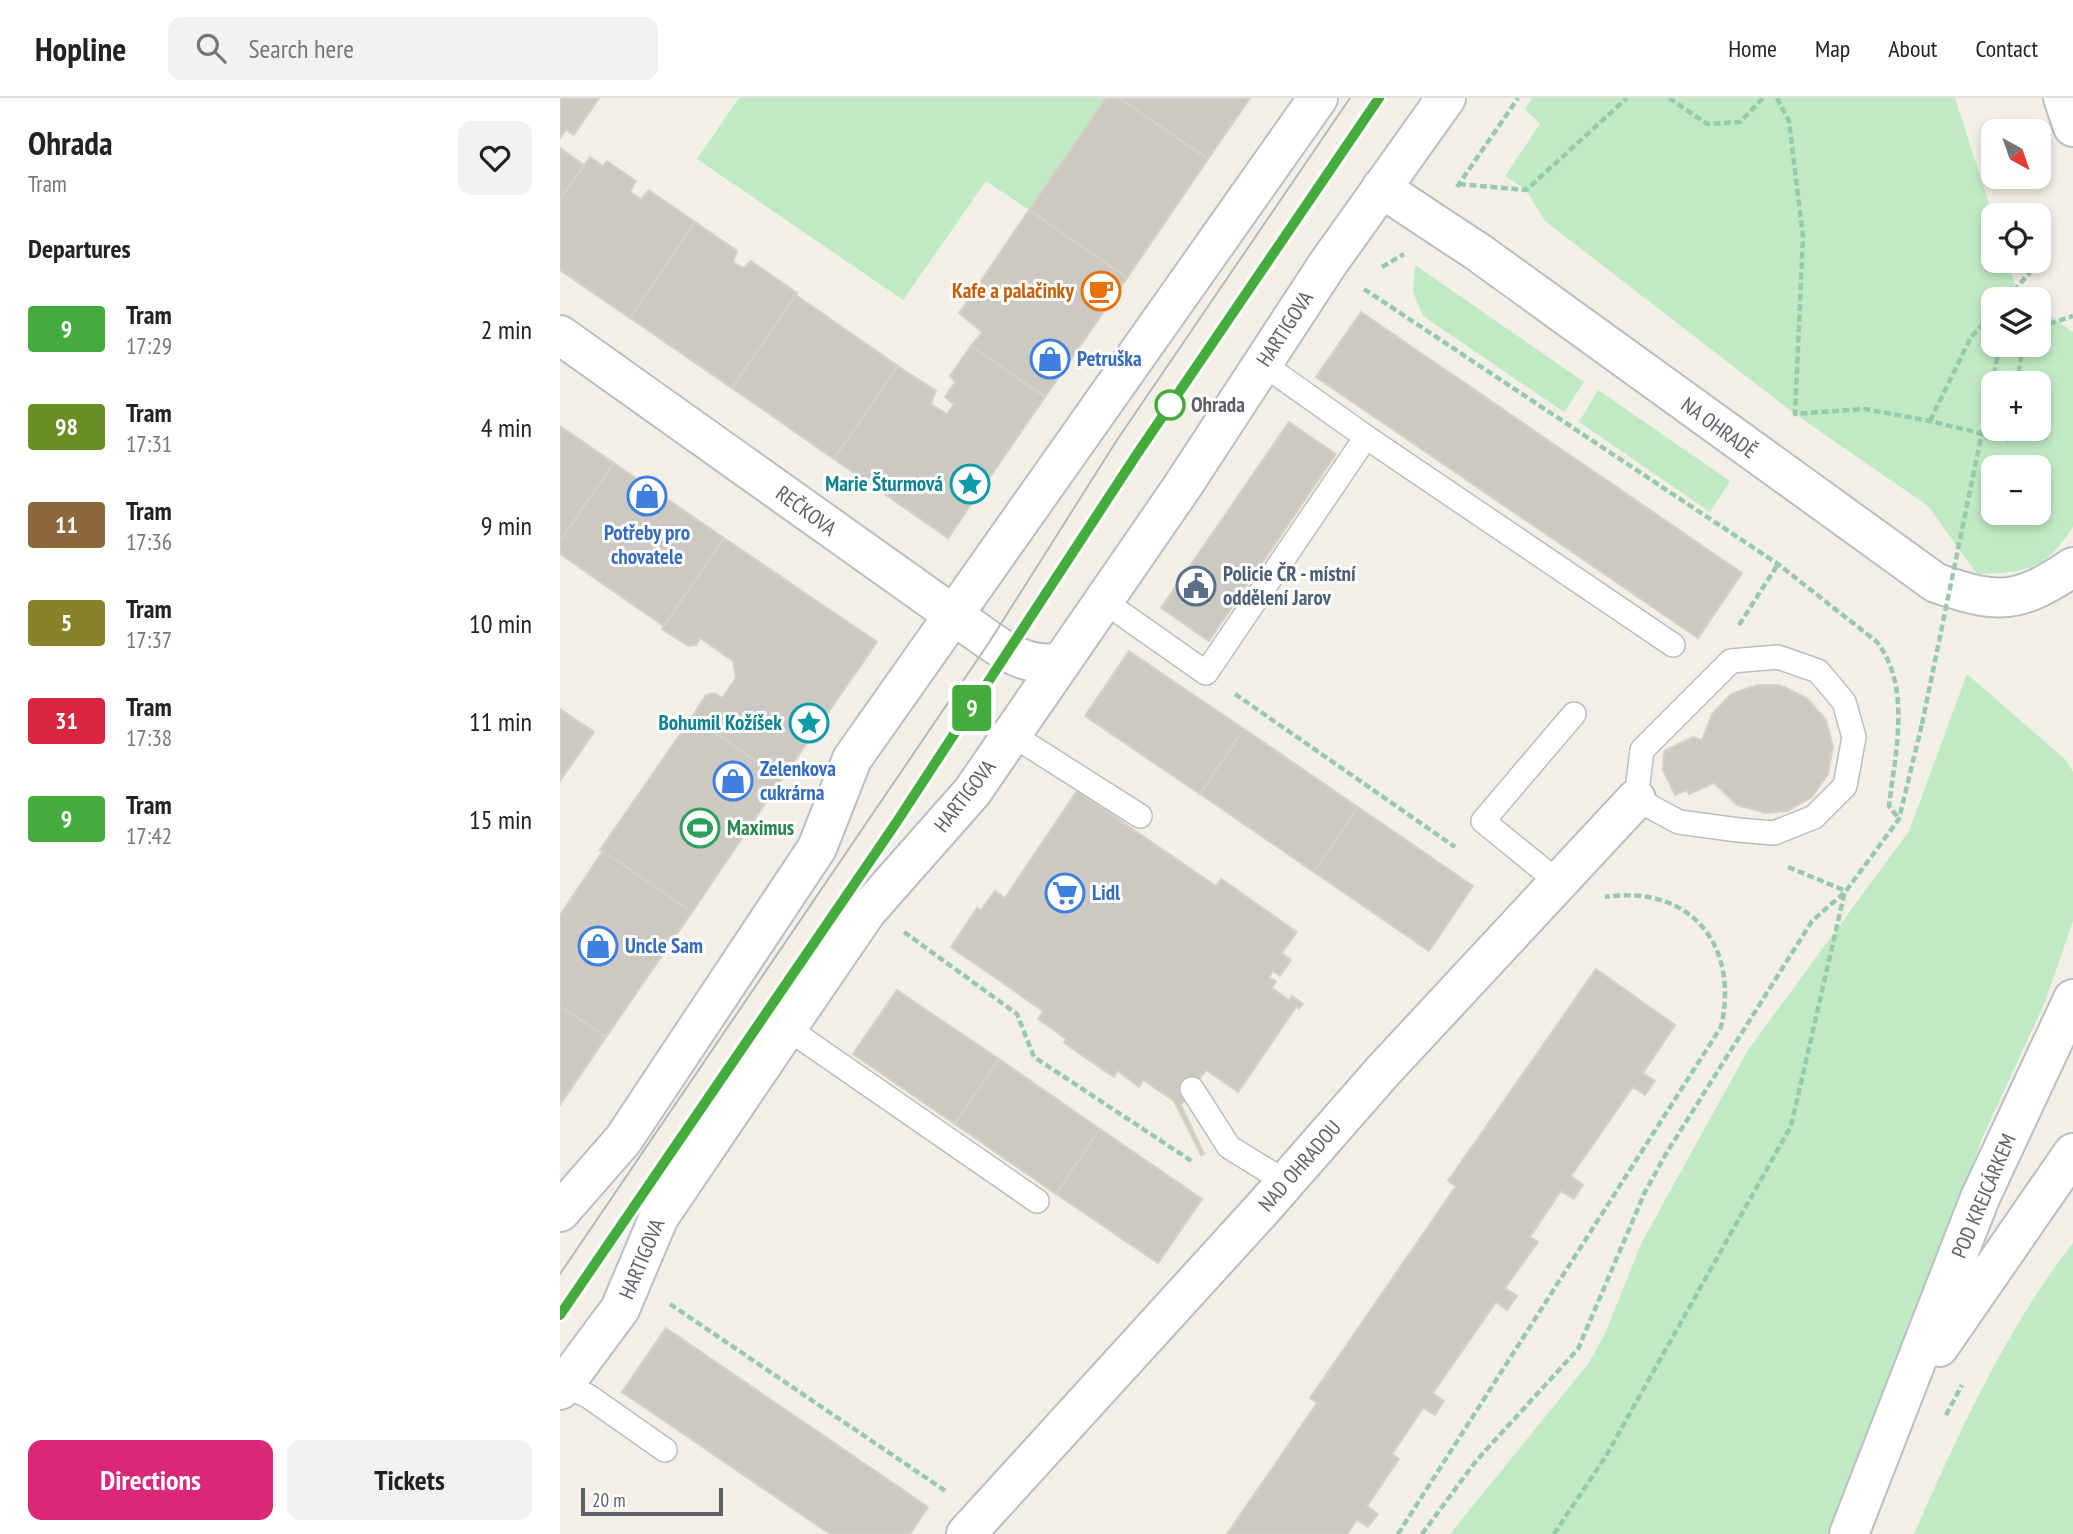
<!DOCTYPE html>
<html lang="en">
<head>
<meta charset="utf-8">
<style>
  body { margin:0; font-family:"PT Sans Narrow",sans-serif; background:#f2f2f2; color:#222; height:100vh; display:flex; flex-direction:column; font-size:26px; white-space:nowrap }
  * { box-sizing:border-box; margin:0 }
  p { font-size:23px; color:#767676 }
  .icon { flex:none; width:38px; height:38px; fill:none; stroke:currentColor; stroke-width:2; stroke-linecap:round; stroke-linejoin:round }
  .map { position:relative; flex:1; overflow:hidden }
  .details { display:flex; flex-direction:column; background:#fff; width:560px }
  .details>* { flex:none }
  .badge { padding:0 14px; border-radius:5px; font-size:24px; line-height:46px }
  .needle { width:46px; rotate:140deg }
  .buttons { position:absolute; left:1421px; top:21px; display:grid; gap:14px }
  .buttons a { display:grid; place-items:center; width:70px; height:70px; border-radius:14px; background:#fff; box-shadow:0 4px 10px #0003; font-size:35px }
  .scale { position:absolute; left:21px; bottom:18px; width:142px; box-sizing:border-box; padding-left:7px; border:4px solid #5d6167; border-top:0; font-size:19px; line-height:24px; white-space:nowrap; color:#5d6167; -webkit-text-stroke:5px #fff; paint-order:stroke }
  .map>.badge { position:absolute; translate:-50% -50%; box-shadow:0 0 0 4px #fff }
  h2 { padding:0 28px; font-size:26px; line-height:63px }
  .round { display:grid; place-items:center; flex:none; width:74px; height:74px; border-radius:14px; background:#f2f2f2 }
  .summary { display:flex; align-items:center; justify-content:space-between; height:119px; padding:0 28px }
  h1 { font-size:33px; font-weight:600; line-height:52px }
  .primary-button { display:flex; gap:14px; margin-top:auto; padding:14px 28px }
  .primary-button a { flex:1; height:80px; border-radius:14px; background:#db2777; color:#fff; font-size:28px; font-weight:600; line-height:80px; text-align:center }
  .primary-button a+a { background:#f2f2f2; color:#222 }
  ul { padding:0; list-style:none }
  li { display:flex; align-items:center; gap:21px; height:98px; padding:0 28px }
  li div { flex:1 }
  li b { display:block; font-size:26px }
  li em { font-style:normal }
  li .badge { min-width:77px; font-weight:700; text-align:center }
  header { display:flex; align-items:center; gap:42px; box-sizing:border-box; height:98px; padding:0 35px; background:#fff; border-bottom:2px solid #e0e0e0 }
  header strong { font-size:33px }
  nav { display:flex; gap:38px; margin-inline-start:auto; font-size:24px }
  .search { width:490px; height:63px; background:#f2f2f2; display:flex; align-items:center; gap:18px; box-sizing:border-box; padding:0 24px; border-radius:14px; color:#767676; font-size:26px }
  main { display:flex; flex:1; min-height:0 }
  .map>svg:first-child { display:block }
  .green { fill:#c0eac4; fill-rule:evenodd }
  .building { fill:#ccc9c2; stroke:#d6d2c3; stroke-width:2 }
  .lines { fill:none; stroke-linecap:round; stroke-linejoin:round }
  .lane-casing { stroke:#babdc2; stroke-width:26 }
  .street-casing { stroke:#babdc2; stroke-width:42 }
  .secondary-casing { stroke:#bbbec5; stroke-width:42 }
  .path { stroke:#97c9aa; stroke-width:4.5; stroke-dasharray:7 3.5; stroke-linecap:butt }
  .lane { stroke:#fff; stroke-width:23 }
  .street { stroke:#fff; stroke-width:38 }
  .secondary { stroke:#fff; stroke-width:38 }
  .tram { stroke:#b7b8b8; stroke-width:2 }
  .path-bridge { stroke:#97c9aa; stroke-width:4.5; stroke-dasharray:7 3.5; stroke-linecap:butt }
  .line-casing { stroke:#fff; stroke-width:16 }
  .line { stroke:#43ac3c; stroke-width:10 }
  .stop-dot { fill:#fff; stroke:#43ac3c; stroke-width:3.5 }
  .labels { text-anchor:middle; stroke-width:6; stroke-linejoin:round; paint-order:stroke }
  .food-label { font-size:21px; font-weight:bold; fill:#c56008; stroke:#fff; text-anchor:end }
  .street-label { font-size:21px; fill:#5d6167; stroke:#fff }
  .shop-label { font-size:21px; font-weight:bold; fill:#366cbe; stroke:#fff; text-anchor:start }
  .stop-label { font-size:21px; font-weight:bold; fill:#5d6167; stroke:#fff; text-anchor:start }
  .culture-label { font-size:21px; font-weight:bold; fill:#0d838f; stroke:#fff; text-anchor:end }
  .service-label { font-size:21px; font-weight:bold; fill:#4e5e75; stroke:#fff; text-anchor:start }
  .leisure-label { font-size:21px; font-weight:bold; fill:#27864d; stroke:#fff; text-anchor:start }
</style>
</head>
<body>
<header>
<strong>Hopline</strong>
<div class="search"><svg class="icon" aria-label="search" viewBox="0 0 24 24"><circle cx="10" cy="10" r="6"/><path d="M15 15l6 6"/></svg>Search here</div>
<nav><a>Home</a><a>Map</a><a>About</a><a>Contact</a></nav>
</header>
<main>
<section class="details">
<div class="summary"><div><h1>Ohrada</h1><p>Tram</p></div><a class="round"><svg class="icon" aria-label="heart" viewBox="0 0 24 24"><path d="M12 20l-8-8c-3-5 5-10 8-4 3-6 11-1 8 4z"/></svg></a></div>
<h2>Departures</h2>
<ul>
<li><span class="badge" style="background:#43ac3c;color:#fff">9</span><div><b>Tram</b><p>17:29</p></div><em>2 min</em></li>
<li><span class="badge" style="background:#6b8e23;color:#fff">98</span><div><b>Tram</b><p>17:31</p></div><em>4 min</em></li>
<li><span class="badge" style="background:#8c683c;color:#fff">11</span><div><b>Tram</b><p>17:36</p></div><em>9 min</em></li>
<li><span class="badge" style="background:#88822a;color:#fff">5</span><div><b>Tram</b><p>17:37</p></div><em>10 min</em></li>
<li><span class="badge" style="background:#d7263d;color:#fff">31</span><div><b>Tram</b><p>17:38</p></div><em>11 min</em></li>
<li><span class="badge" style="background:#43ac3c;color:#fff">9</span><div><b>Tram</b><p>17:42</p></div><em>15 min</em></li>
</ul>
<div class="primary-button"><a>Directions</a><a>Tickets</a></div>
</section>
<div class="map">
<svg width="1513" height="1436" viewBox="0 0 1513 1436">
  <rect width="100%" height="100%" fill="#f1efe6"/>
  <g class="green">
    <polygon points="179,0 546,0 469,112 426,83 343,202 137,61"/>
    <path d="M972,0H1395L1433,118V163H1447L1458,195L1466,201H1433V247H1479V210L1513,234V429C1484,473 1467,474 1417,476L1368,408L1235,316L985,123L966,92L945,78L980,26L965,11ZM1479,285V331H1433V285ZM1479,369V415H1433V369Z"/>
    <polygon points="855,167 1024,284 1004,314 863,218 853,194"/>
    <polygon points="1038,292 1170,383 1150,414 1019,324"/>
    <polygon points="1407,576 1506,662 1513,674 1513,823 1485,904 1424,1036 1277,1436 890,1436 1028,1266 1045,1236 1082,1144 1188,952 1349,733"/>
    <path d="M1513,1145V1436H1354C1397,1338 1447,1229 1513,1145Z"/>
  </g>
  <g class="building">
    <polygon points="0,0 39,0 14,37 6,32 0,40"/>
    <polygon points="546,0 559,0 648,61 567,180 469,112"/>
    <polygon points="559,0 690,0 648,61"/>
    <polygon points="0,50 24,67 0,102"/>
    <polygon points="30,59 43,68 47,63 76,83 70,94 81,101 89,92 135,124 70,220 0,172 0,102"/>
    <polygon points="469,112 567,180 485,299 411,248 422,234 399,215"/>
    <polygon points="135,124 177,153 173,164 183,170 191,163 237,195 172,290 70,220"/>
    <polygon points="236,197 338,268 274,361 172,290"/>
    <polygon points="801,214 1182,475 1138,540 756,279"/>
    <polygon points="411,248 485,299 388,440 274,361 338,268 376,293 371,306 387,316 394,306 385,299 395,284 390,278"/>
    <polygon points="729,324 776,356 649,543 601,510"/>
    <polygon points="0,328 54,365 0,443"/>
    <polygon points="54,365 164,440 104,528 0,456 0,443"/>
    <polygon points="164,440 317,544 222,681 132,619 146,597 155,595 162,600 176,580 173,563 140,540 136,547 128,548 102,531"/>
    <polygon points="569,553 684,631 640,696 525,618"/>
    <polygon points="1197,587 1220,587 1247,600 1266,622 1273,649 1268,676 1252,699 1227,713 1205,715 1177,707 1154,685 1129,696 1127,692 1115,697 1103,672 1104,653 1133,639 1142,642 1152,616 1171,596"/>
    <polygon points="0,611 34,634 0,683"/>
    <polygon points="132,619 222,681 132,814 40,752"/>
    <polygon points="684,631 798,709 754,774 640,696"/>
    <polygon points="517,693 656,788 661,781 737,834 722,855 731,862 720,878 713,873 709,879 716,883 712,890 729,902 732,898 743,906 739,911 736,909 678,994 646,972 621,1007 644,1056 641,1057 614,1003 583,982 579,989 558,973 554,979 504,945 506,941 478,921 483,913 391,849 417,810 421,812 435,793 445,800"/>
    <polygon points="798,709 913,788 869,853 754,774"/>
    <polygon points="43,753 132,814 46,939 0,908 0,817"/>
    <polygon points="1036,871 1115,927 1083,975 1095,983 1085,997 1073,989 1011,1078 1023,1087 1014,1101 1001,1093 970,1139 978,1144 945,1190 957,1198 947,1212 936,1204 873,1295 884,1303 875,1317 863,1310 832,1356 839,1361 807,1408 818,1416 808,1429 797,1422 787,1436 667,1436 757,1305 750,1300 896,1088 888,1083"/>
    <polygon points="337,892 439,961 395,1026 293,956"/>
    <polygon points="0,908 46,939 0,1007"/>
    <polygon points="439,961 540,1031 496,1096 395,1026"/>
    <polygon points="540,1031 642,1101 598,1165 496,1096"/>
    <polygon points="106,1230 368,1409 350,1436 270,1436 62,1294"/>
  </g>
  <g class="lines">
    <defs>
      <g id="lane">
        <polyline points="806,339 1113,547"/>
        <polyline points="542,502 646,575 806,339 703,266"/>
        <polygon points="1218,559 1258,573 1284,604 1294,639 1285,688 1254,719 1214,735 1178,732 1119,724 1076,701 1082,652 1171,563"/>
        <polyline points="451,636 580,718"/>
        <polyline points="998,784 923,723 1014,616"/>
        <polyline points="227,930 477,1103"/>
        <polyline points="632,991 669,1049 726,1084"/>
        <polyline points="4,1287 28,1298 105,1352"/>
      </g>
      <g id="street">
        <path d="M821,90L918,154L1376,485C1438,506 1457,507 1513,469"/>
        <path d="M0,237L430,543C453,559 472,568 501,565"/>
        <polyline points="406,1436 703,1110 823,973 1076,701"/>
      </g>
      <g id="secondary">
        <polyline points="1503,0 1513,29"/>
        <polyline points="0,1114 63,1042 257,750 292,661 758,0"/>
        <polyline points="1379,1249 1513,1055"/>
        <polyline points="0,1292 60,1211 99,1119 227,930 307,813 412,694 622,389 767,167 886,0"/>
        <polyline points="1289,1436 1420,1100 1513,901"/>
      </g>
    </defs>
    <use href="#lane" class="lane-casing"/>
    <use href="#street" class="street-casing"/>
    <use href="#secondary" class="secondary-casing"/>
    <g class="path">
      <polyline points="1109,0 1147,26 1180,24 1203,0"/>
      <polyline points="1217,0 1229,23 1243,139 1235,316 1305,311 1370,323 1447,342 1449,331"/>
      <polyline points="899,86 966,92 1067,0"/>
      <polyline points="897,89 958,0"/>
      <polyline points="822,169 844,156"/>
      <path d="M804,191L1218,466L1317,544C1352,590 1335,655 1329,708L1339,721"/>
      <polyline points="1447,201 1489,152"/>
      <polyline points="1479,229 1513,218"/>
      <polyline points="1457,285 1463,247"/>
      <polyline points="1370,323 1411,239 1433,216"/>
      <polyline points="1179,527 1218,466"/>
      <polyline points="675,596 895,749"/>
      <polyline points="1228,769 1286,793"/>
      <polyline points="344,834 457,916 474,959 633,1064"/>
      <polyline points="110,1206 387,1394"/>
      <polyline points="1386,1317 1402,1287"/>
      <path d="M838,1436L1161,929C1180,847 1130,786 1045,799"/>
      <polyline points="862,1436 916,1363 1018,1251 1085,1094 1107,1054 1252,823 1286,793 1339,721 1362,626"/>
      <polyline points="994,1436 1046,1358 1231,1028 1285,793"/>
    </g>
    <use href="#lane" class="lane"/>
    <use href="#street" class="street"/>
    <use href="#secondary" class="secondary"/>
    <g class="tram">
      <polyline points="0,1176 430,543 557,342 790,0"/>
      <polyline points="0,1217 336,725 577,356 819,0"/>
    </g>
    <polyline class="path-bridge" points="1362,626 1440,247"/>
  </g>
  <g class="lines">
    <defs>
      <polyline id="line" points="0,1217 336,725 577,356 819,0"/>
    </defs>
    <use href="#line" class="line-casing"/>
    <use href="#line" class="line"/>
  </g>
  <defs>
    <symbol id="cafe-ring" viewBox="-11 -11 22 22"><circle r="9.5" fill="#fff" stroke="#e8710a" stroke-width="1.5"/><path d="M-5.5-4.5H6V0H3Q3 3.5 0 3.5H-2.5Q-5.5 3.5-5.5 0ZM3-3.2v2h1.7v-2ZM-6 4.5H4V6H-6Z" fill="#e8710a"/></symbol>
    <symbol id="shop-ring" viewBox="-11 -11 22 22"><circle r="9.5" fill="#fff" stroke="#3f7fe0" stroke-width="1.5"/><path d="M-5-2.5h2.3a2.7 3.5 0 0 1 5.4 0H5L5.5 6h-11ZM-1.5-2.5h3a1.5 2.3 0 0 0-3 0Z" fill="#3f7fe0"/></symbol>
    <symbol id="sight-ring" viewBox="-11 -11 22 22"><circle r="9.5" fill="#fff" stroke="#0f9aa8" stroke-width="1.5"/><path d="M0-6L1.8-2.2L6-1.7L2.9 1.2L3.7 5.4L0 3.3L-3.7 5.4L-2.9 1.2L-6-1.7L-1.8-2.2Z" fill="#0f9aa8"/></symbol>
    <symbol id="civic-ring" viewBox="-11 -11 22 22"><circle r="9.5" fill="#fff" stroke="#5c6f8a" stroke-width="1.5"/><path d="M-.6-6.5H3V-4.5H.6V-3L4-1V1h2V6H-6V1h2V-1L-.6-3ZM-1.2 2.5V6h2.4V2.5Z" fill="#5c6f8a"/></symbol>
    <symbol id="stadium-ring" viewBox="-11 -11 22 22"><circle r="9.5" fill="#fff" stroke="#2e9e5b" stroke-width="1.5"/><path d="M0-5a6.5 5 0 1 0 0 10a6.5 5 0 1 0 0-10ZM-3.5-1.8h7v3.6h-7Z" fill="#2e9e5b"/></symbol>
    <symbol id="supermarket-ring" viewBox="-11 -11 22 22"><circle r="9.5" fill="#fff" stroke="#3f7fe0" stroke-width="1.5"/><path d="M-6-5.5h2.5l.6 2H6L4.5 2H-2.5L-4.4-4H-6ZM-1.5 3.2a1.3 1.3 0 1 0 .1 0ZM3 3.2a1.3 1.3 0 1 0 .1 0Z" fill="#3f7fe0"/></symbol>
  </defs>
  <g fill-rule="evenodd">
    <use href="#cafe-ring" x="519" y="171" width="44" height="44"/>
    <use href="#shop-ring" x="468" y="239" width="44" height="44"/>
    <use href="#sight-ring" x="388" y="364" width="44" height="44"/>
    <use href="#shop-ring" x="65" y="376" width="44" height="44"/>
    <use href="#civic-ring" x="614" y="466" width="44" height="44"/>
    <use href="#sight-ring" x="227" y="603" width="44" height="44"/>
    <use href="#shop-ring" x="151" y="661" width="44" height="44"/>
    <use href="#stadium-ring" x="118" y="708" width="44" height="44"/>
    <use href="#supermarket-ring" x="483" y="773" width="44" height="44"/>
    <use href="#shop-ring" x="16" y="826" width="44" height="44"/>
  </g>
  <circle class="stop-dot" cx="610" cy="307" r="14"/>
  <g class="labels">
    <g class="food-label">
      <text x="514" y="200">Kafe a palačinky</text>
    </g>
    <g class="street-label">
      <text transform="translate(725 231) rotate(-57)" y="7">HARTIGOVA</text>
      <text transform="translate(1159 330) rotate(36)" y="7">NA OHRADĚ</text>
      <text transform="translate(246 413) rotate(36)" y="7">REČKOVA</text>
      <text transform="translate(405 698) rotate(-52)" y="7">HARTIGOVA</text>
      <text transform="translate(740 1068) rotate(-49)" y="7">NAD OHRADOU</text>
      <text transform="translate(1424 1098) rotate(-67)" y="7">POD KREJCÁRKEM</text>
      <text transform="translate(82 1161) rotate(-67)" y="7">HARTIGOVA</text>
    </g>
    <g class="shop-label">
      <text x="517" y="268">Petruška</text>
      <text x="87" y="442" text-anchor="middle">Potřeby pro<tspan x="87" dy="24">chovatele</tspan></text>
      <text x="200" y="678">Zelenkova<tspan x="200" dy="24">cukrárna</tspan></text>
      <text x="532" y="802">Lidl</text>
      <text x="65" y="855">Uncle Sam</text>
    </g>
    <g class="stop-label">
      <text x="631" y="314">Ohrada</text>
    </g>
    <g class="culture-label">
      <text x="383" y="393">Marie Šturmová</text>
      <text x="222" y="632">Bohumil Kožíšek</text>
    </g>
    <g class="service-label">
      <text x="663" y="483">Policie ČR - místní<tspan x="663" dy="24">oddělení Jarov</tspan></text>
    </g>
    <g class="leisure-label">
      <text x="167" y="737">Maximus</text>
    </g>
  </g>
</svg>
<div class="buttons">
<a><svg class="needle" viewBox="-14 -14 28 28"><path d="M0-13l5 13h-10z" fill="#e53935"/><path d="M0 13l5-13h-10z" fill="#767676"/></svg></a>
<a><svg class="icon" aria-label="locate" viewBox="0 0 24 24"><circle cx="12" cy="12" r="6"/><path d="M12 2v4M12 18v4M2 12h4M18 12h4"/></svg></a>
<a><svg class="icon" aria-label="layers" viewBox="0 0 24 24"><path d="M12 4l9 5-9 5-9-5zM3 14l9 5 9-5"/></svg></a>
<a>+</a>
<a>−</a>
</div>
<div class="scale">20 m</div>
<b class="badge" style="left:412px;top:610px;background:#43ac3c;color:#fff">9</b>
</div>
</main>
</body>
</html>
